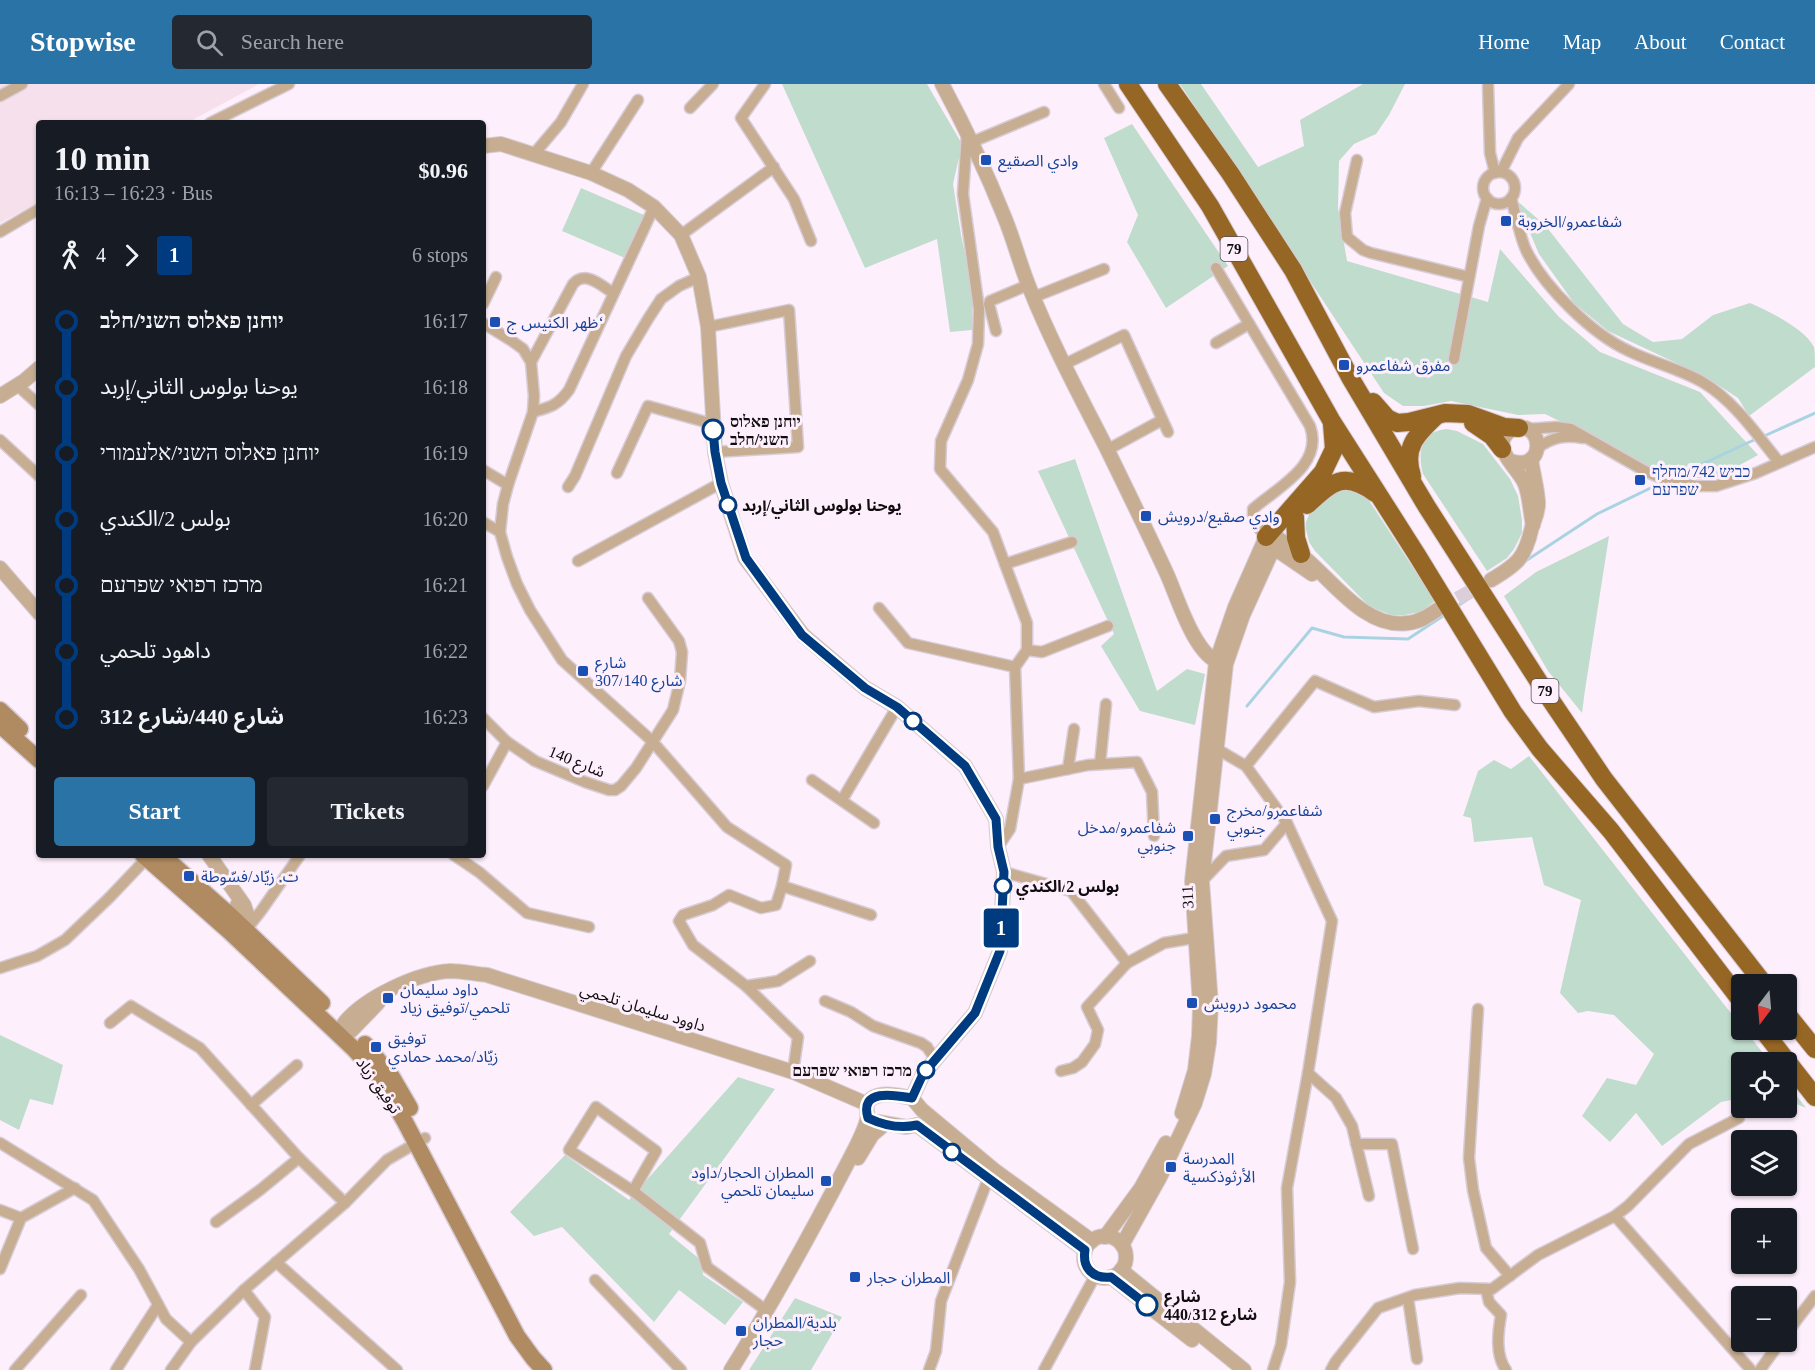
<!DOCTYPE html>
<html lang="en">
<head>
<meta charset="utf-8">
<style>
  body { margin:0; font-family:"Times New Roman","Noto Sans Arabic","Noto Sans Hebrew",serif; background:#242831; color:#f1f3f6; height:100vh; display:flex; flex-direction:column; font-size:22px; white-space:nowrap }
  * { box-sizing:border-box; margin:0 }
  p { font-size:20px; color:#9ea1a6 }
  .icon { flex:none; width:33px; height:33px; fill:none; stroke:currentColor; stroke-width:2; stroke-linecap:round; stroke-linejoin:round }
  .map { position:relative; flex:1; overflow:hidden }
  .details { position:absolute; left:36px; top:36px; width:450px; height:738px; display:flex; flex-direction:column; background:#171b24; border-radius:6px; box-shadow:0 2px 4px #0004 }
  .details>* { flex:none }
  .badge { padding:0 12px; border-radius:4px; font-size:21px; line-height:39px }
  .needle { width:39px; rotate:196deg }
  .tools { position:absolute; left:1731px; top:890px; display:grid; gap:12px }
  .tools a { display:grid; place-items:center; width:66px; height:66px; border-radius:6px; background:#171b24; box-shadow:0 2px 4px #0004; font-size:30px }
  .map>.badge { position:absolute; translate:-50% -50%; box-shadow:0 0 0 3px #fff }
  .legs { display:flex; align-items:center; gap:9px; height:66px; padding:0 18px; font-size:20px }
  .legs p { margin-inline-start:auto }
  .head { display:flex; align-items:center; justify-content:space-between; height:102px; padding:0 18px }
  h1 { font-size:33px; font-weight:600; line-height:45px }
  .cta { display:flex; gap:12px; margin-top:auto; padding:12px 18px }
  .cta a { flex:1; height:69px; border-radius:6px; background:#2a73a7; color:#fff; font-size:24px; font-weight:600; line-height:69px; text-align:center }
  .cta a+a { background:#242831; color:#f1f3f6 }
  ul { padding:0 18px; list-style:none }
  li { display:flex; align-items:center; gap:21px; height:66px; font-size:22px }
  li i { display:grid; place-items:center; width:9px; height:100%; margin:0 8px; background:currentColor }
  li i::after { content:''; width:15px; height:15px; margin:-8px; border:4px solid; border-radius:50%; background:#171b24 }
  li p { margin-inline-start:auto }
  li:first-child i { background:linear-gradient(#0000 50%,currentColor 0) }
  li:last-child i { background:linear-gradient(currentColor 50%,#0000 0) }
  header { display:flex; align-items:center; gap:36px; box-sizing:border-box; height:84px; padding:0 30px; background:#2a73a7; color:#fff }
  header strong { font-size:28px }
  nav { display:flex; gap:33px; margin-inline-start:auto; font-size:21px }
  .search { width:420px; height:54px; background:#242831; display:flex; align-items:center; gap:15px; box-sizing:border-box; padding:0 21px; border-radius:6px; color:#9ea1a6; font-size:22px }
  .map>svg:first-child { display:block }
  .industrial { fill:#f6e0ec }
  .green { fill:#c0dccc }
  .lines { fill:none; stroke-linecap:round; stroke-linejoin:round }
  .stream { stroke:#aad3e2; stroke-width:3 }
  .tertiary-tunnel { stroke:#daced9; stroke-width:14; stroke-dasharray:14 7; stroke-linecap:butt }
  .minor-casing { stroke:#d7ccd6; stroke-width:13 }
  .tertiary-casing { stroke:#d7ccd6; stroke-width:16 }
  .secondary-casing { stroke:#d7ccd6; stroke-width:19 }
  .trunk-casing { stroke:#d7ccd6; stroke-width:20 }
  .minor { stroke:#c7ae92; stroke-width:10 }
  .tertiary { stroke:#c7ae92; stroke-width:14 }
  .secondary { stroke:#b08b61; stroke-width:16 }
  .trunk { stroke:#966624; stroke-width:18 }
  .line-1-casing { stroke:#fff; stroke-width:14 }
  .line-1 { stroke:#003b80; stroke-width:9 }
  .transit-dot { fill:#1a4fb4; stroke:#fdf0fc; stroke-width:2 }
  .stop-1-dot { fill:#fff; stroke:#003b80; stroke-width:3 }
  .labels { text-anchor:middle; stroke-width:6; stroke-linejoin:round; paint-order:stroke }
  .shield { fill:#fdf0fc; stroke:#585057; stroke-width:1.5 }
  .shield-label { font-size:15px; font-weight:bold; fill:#110c10 }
  .transit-label { font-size:16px; fill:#164399; stroke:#fdf0fc; text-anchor:start }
  .stop-label { font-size:16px; font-weight:bold; fill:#110c10; stroke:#fdf0fc; text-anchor:start }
  .street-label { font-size:16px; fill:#110c10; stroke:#fdf0fc }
</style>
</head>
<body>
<header>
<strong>Stopwise</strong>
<div class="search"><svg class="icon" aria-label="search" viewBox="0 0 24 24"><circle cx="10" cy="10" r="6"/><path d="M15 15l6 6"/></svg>Search here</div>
<nav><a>Home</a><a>Map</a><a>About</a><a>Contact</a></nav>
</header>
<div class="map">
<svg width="1815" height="1286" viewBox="0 0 1815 1286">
  <rect width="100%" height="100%" fill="#fdf0fc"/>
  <polygon class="industrial" points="0,0 259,0 187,39 39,39 39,118 0,139"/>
  <g class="green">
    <polygon points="782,0 927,0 962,60 953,100 961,151 973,206 972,246 950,248 937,155 865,184"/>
    <polygon points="1180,0 1201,0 1258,83 1304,62 1300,36 1363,0 1405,0 1389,31 1376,50 1354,60 1339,77 1338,124 1347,177 1488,218 1500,165 1559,233 1600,268 1700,308 1758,371 1716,394 1680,394 1640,384 1576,345 1545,330 1518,331 1451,317 1424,322 1403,322 1384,309"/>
    <polygon points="1132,40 1228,182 1166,224 1127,158 1138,131 1104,54"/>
    <polygon points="581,104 644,131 625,174 562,147"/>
    <path d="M1516,116L1545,141L1623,240L1653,258L1682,255L1713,231L1750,219C1770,228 1804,244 1814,263C1815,268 1815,277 1815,283L1749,332L1738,314L1706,293L1608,247L1574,219L1539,170Z"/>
    <path d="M1447,345L1457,347L1483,360L1510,395L1518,412L1522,436V449L1514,465L1507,474L1487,487L1423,390C1417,368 1421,347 1447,345Z"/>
    <polygon points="1075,375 1157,607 1187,585 1205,590 1195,641 1140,627 1101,562 1114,550 1038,387"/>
    <polygon points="1348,401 1366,412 1435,517 1420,528 1405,531 1392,531 1378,526 1368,521 1315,467 1309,458 1306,445 1306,438 1310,428 1330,407"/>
    <polygon points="1609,452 1585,606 1582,629 1548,587 1504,512 1536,488"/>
    <polygon points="1529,672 1741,942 1742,945 1744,945 1770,978 1742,978 1741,1014 1721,1018 1662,1062 1636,1029 1610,1058 1582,1032 1607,994 1636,1001 1654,970 1614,931 1588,927 1578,929 1560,909 1581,816 1544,801 1532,753 1474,758 1471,734 1463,732 1478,687 1494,676 1511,685"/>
    <polygon points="0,951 63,981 53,1021 30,1015 19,1046 0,1036"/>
    <polygon points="738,993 775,1005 669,1150 702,1177 703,1191 743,1218 725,1241 679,1206 654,1238 562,1143 534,1152 510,1128 565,1071 629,1116"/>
    <polygon points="1787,999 1806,1024 1787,1016"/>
    <polygon points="795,1214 842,1233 811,1286 749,1286"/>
  </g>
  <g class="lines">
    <g class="stream">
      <polyline points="1762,353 1815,329"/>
      <polyline points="1672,394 1756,355"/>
      <polyline points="1524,478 1597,430 1663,398"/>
      <polyline points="1456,523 1476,510"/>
      <polyline points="1247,622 1312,544 1344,553 1408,555 1446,530"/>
    </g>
    <polyline class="tertiary-tunnel" points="1439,525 1485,499"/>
    <defs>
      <g id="minor">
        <polyline points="765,0 741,34 794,115 811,157"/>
        <polyline points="1104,0 1119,24"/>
        <polyline points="1488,0 1490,69 1495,89"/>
        <polyline points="0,12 22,0"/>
        <polyline points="690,24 713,0"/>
        <polyline points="210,39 289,0"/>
        <polyline points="967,50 963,110 979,225 978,260 968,296 941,357 940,385 993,448 1027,539 1027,566 1015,583"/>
        <polyline points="972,58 1044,28"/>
        <polyline points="534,70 561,38 583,0"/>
        <polyline points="1357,76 1345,129 1347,153 1363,166 1371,169 1469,193"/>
        <polyline points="1501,88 1518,54 1569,0"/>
        <circle cx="1499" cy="104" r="16"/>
        <polyline points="591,89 638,16"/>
        <path d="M1511,114C1516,131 1519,150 1526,166C1544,203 1592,250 1629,267C1653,279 1681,285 1704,299C1735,318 1757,351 1779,378"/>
        <polyline points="0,148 39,125"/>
        <polyline points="681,151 774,83"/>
        <path d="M1216,184L1310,342C1324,381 1278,403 1253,425V437L1266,453"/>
        <polyline points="1034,213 1104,185"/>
        <polyline points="483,220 496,193"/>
        <polyline points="483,239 512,257 523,265 531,278 534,312 533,328 508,401 503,420 500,448 507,473 517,500 530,526 562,576 652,657 727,743 786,781 782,802 871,831"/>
        <polyline points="708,243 789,226 798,363 715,368"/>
        <polyline points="996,247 989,220 990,217 1028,201"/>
        <polyline points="1216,259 1249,240"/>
        <polyline points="1454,275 1479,142 1487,114"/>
        <path d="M531,278L573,200C585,186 601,201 613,209"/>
        <polyline points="1063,281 1124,251 1168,348"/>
        <polyline points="17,301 39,321"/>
        <path d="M533,328C551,323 558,321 569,306L654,123"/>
        <polyline points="1527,345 1556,343 1571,345 1645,387 1663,395 1695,402 1716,402 1756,389 1815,363"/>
        <polyline points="0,356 39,392"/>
        <path d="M1539,363C1553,353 1565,351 1583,354"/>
        <polyline points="1107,366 1162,336"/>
        <polyline points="483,386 508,401"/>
        <polyline points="617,389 648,322 713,340"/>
        <polyline points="568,403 575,392 626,272 648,235 661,215 679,202 699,193"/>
        <polyline points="483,438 500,448"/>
        <polyline points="578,477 721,399"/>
        <polyline points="1005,480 1072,458"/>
        <polyline points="879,524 908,559 1015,583 1019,695 1010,745 998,763"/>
        <polyline points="1027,566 1042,568 1108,542"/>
        <polyline points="483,634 507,658 535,677 585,698 609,706 615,706 621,702 636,684 673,626 680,597 682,568 679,557 648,514"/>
        <polyline points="1212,664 1217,665 1246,682 1287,739 1332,837 1308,989 1287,1104 1290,1198 1281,1261 1273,1286"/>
        <polyline points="1100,680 1106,620"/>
        <polyline points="1246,682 1315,597 1374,623 1419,617 1455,621"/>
        <polyline points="1068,685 1074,645"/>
        <polyline points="1019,695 1088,681 1137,678 1152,708 1154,752"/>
        <polyline points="812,696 874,739"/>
        <polyline points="483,702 507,658"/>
        <polyline points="842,716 897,623"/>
        <polyline points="454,771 479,788 527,829 589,843"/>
        <polyline points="1004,788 1071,807 1127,879 1164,859 1194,854"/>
        <polyline points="1202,797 1226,772 1264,766 1287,739"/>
        <polyline points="782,802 776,821 761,824 729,811 713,821 683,831 679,837 693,861 746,902 798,953 793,988"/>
        <polyline points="246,846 261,827 300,771"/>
        <polyline points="0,884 37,872 65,856 109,814 147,774"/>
        <polyline points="746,902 778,897 810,877"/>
        <polyline points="825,917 851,928 873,942 921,959 927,963 935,975"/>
        <polyline points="1478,925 1469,1074 1473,1106 1486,1164 1510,1192"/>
        <polyline points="110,939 131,922 200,964 299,1074 345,1119"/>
        <polyline points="1061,987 1073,984 1082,978 1095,960 1098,946 1087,923 1127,879"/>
        <polyline points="1308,989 1336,1014 1352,1042 1369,1112"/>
        <polyline points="251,1021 297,981"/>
        <polyline points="0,1059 93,1116 139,1185 166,1235 191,1258"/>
        <polyline points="1356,1060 1392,1060 1413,1165"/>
        <polyline points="633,1107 656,1067 596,1023 569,1066 633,1107 700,1159 707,1183 767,1227"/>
        <polyline points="0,1126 21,1134"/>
        <polyline points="1615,1132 1751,1286"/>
        <polyline points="216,1138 260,1106 299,1074"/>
        <polyline points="276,1178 397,1286"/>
        <polyline points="0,1185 21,1134 75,1104"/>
        <polyline points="595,1196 681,1286"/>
        <path d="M1486,1205L1489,1218L1501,1231C1498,1248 1495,1271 1506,1286"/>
        <polyline points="244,1206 265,1233 255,1286"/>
        <polyline points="1408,1214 1417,1275"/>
        <polyline points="1786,1250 1815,1212"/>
        <polyline points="15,1286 81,1211"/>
        <polyline points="116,1286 158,1221"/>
        <polyline points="171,1286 191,1258 244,1206 345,1119 387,1076 425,1054"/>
        <polyline points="929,1286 936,1267 941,1217 988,1095"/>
        <polyline points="1044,1286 1095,1192"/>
        <polyline points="1331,1286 1336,1277 1378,1224 1415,1211 1460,1204 1492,1205 1538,1171 1615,1132 1628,1122 1689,1060 1739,1034"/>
        <polyline points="1760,1286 1781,1257"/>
      </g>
      <g id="tertiary">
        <path d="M942,0C965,43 986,87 1004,132C1014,156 1020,181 1030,205C1052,260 1080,312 1107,365C1127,406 1147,447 1166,488C1177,511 1194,572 1221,579"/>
        <polyline points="483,62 501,60 591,89 628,106 654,123 681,151 699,193 708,243 715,368 721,399 745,474 803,551 865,604 897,623 965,682 996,735 998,763 1004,788 1000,867 975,929 923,990 912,1014"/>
        <polyline points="0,312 24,297 39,284"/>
        <path d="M1511,377C1545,389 1545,338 1516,344C1510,346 1505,350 1503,356C1499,371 1519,386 1525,400C1530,413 1530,428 1533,441"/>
        <path d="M1271,453C1281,454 1287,461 1295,466C1328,489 1362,546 1408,539C1419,538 1428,532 1437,526"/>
        <polyline points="1270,459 1274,464 1312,490"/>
        <polyline points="0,484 39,529"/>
        <path d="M1491,496C1518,480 1525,474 1532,443C1535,434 1539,427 1538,417C1537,403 1533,389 1531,375"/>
        <polyline points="209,771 244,821 247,830 246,846 230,848 232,833 240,815"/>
        <path d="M340,951C341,947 342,942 345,938C366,913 417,889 450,887C462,887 475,890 487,891L793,988L867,1020"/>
        <polyline points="340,951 351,947 378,919"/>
        <polyline points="1182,1029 1195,986 1199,952 1200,923 1192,797 1216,578 1235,523 1266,453"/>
        <polyline points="878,1038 906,1043 917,1041"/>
        <polyline points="917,1041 1085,1166"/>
        <polyline points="858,1074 872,1051 885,1040"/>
        <circle cx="1105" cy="1173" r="21"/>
        <polyline points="1105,1153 1141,1104 1166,1059"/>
        <polyline points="1122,1161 1160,1093 1195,1019 1204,990 1209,959 1211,920 1202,797 1226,580 1243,531 1278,454"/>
        <polyline points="1121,1186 1244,1286"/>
        <polyline points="1111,1193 1192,1256"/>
        <path d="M731,1286C772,1220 810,1151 846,1082C853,1068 863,1051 867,1036C869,1028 863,1022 871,1015C882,1007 900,1012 912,1014L922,1026L994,1086L1092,1157"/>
      </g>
      <g id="secondary">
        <polyline points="0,626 20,645"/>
        <polyline points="0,641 39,676"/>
        <polyline points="143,771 230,848 354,965 367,979 386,1005 405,1038 517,1252 533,1274 544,1286"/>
        <polyline points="162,771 232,833 322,919"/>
        <polyline points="365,960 392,993 410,1024"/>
      </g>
      <g id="trunk">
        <polyline points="1128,0 1210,122 1331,336 1417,471 1513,628 1540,665 1611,747 1742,918"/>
        <polyline points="1167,0 1230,89 1293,186 1351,295 1427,423 1546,609 1604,695 1764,900"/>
        <polyline points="1373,318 1387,334 1397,339 1409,338 1445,329 1468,330 1504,343 1519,344"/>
        <polyline points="1473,339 1492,352 1502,365"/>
        <path d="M1412,392C1403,364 1416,351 1435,333"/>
        <path d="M1307,421C1332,398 1344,386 1375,409"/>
        <polyline points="1295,433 1296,454 1301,470"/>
        <polyline points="1266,453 1323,388 1334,365 1332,340"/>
        <polyline points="1786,929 1815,965"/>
        <polyline points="1762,945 1815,1013"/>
      </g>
    </defs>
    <use href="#minor" class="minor-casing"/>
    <use href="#tertiary" class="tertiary-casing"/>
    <use href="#secondary" class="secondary-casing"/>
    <use href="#trunk" class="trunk-casing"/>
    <use href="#minor" class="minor"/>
    <use href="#tertiary" class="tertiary"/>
    <use href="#secondary" class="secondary"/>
    <use href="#trunk" class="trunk"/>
  </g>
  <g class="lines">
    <defs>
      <path id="line-1" d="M713,346L715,368L721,399L746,474L802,551L865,604L897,623L965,682L996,735L998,763L1004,788L1000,867L975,929L923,990L912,1014C895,1011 859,1004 868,1034C883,1041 900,1045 917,1041L1085,1166C1082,1184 1093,1195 1111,1193L1147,1221"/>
    </defs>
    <use href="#line-1" class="line-1-casing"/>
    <use href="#line-1" class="line-1"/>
  </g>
  <g class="transit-dot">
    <rect x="980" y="70" width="12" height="12" rx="3"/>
    <rect x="1500" y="131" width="12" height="12" rx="3"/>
    <rect x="489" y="232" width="12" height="12" rx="3"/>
    <rect x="1338" y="275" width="12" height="12" rx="3"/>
    <rect x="1634" y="390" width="12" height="12" rx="3"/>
    <rect x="1140" y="426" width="12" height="12" rx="3"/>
    <rect x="577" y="581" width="12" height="12" rx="3"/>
    <rect x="1209" y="729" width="12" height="12" rx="3"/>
    <rect x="1182" y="746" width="12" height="12" rx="3"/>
    <rect x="183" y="786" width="12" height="12" rx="3"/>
    <rect x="382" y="908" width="12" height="12" rx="3"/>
    <rect x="1186" y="913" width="12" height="12" rx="3"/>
    <rect x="370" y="957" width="12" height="12" rx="3"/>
    <rect x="1165" y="1077" width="12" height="12" rx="3"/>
    <rect x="820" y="1091" width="12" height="12" rx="3"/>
    <rect x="849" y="1187" width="12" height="12" rx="3"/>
    <rect x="735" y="1241" width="12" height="12" rx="3"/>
  </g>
  <g class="stop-1-dot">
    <circle cx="713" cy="346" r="10"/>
    <circle cx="728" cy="421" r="8"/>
    <circle cx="913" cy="637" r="8"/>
    <circle cx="1003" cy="802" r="8"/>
    <circle cx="926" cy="986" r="8"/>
    <circle cx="952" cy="1068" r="8"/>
    <circle cx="1147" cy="1221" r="10"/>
  </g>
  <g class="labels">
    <g class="shield">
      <rect x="1220.5" y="153" width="27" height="24" rx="4.5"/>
      <rect x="1531.5" y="595" width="27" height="24" rx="4.5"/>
    </g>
    <g class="shield-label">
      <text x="1234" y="170">79</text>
      <text x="1545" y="612">79</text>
    </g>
    <g class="transit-label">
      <text x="998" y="82">وادي الصقيع</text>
      <text x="1518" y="143">شفاعمرو/الخروبة</text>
      <text x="507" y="244">ظهر الكنيس ج‘</text>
      <text x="1356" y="287">مفرق شفاعمرو</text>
      <text x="1652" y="393">כביש 742/מחלף<tspan x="1652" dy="18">שפרעם</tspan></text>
      <text x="1158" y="438">وادي صقيع/درويش</text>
      <text x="595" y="584">شارع<tspan x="595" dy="18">307/شارع 140</tspan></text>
      <text x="1227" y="732">شفاعمرو/مخرج<tspan x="1227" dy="18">جنوبي</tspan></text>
      <text x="1176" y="749" text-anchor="end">شفاعمرو/مدخل<tspan x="1176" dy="18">جنوبي</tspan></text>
      <text x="201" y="798">ت. زيّاد/فسّوطة</text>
      <text x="400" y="911">داود سليمان<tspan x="400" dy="18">تلحمي/توفيق زياد</tspan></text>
      <text x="1204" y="925">محمود درويش</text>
      <text x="388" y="960">توفيق<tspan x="388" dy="18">زيّاد/محمد حمادي</tspan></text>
      <text x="1183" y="1080">المدرسة<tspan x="1183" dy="18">الأرثوذكسية</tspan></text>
      <text x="814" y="1094" text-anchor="end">المطران الحجار/داود<tspan x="814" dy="18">سليمان تلحمي</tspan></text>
      <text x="867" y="1199">المطران حجار</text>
      <text x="753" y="1244">بلدية/المطران<tspan x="753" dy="18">حجار</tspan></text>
    </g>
    <g class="stop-label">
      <text x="730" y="343">יוחנן פאלוס<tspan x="730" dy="18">השני/חלב</tspan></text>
      <text x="742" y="427">يوحنا بولوس الثاني/إربد</text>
      <text x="1016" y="808">بولس 2/الكندي</text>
      <text x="912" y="992" text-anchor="end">מרכז רפואי שפרעם</text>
      <text x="1164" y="1218">شارع<tspan x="1164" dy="18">440/شارع 312</tspan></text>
    </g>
    <g class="street-label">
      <text transform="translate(577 677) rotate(22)" y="6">شارع 140</text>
      <text transform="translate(1187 813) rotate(-93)" y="6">311</text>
      <text transform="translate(643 923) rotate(17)" y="6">داوود سليمان تلحمي</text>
      <text transform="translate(379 1001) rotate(55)" y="6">توفيق زياد</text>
    </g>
  </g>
</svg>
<div class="tools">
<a><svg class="needle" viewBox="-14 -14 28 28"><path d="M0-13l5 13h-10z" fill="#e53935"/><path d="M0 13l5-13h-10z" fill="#9ea1a6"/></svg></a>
<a><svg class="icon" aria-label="locate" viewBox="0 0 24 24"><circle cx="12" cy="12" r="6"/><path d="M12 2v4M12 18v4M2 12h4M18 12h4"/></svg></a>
<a><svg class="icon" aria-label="layers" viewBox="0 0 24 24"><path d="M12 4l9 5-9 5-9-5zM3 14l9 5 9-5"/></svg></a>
<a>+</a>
<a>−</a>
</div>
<b class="badge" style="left:1001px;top:844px;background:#003b80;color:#fff">1</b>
<section class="details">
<div class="head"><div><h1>10 min</h1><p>16:13 – 16:23 · Bus</p></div><b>$0.96</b></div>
<div class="legs"><svg class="icon" aria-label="walk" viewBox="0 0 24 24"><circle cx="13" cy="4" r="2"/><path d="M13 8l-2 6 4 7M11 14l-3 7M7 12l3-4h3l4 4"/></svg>4<svg class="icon" aria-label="forward" viewBox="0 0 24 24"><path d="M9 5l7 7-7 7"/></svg><b class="badge" style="background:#003b80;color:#fff">1</b><p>6 stops</p></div>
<ul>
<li><i style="color:#003b80"></i><b>יוחנן פאלוס השני/חלב</b><p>16:17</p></li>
<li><i style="color:#003b80"></i><span>يوحنا بولوس الثاني/إربد</span><p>16:18</p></li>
<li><i style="color:#003b80"></i><span>יוחנן פאלוס השני/אלעמורי</span><p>16:19</p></li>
<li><i style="color:#003b80"></i><span>بولس 2/الكندي</span><p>16:20</p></li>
<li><i style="color:#003b80"></i><span>מרכז רפואי שפרעם</span><p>16:21</p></li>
<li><i style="color:#003b80"></i><span>داهود تلحمي</span><p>16:22</p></li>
<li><i style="color:#003b80"></i><b>شارع 440/شارع 312</b><p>16:23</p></li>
</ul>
<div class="cta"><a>Start</a><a>Tickets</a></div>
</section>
</div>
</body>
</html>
